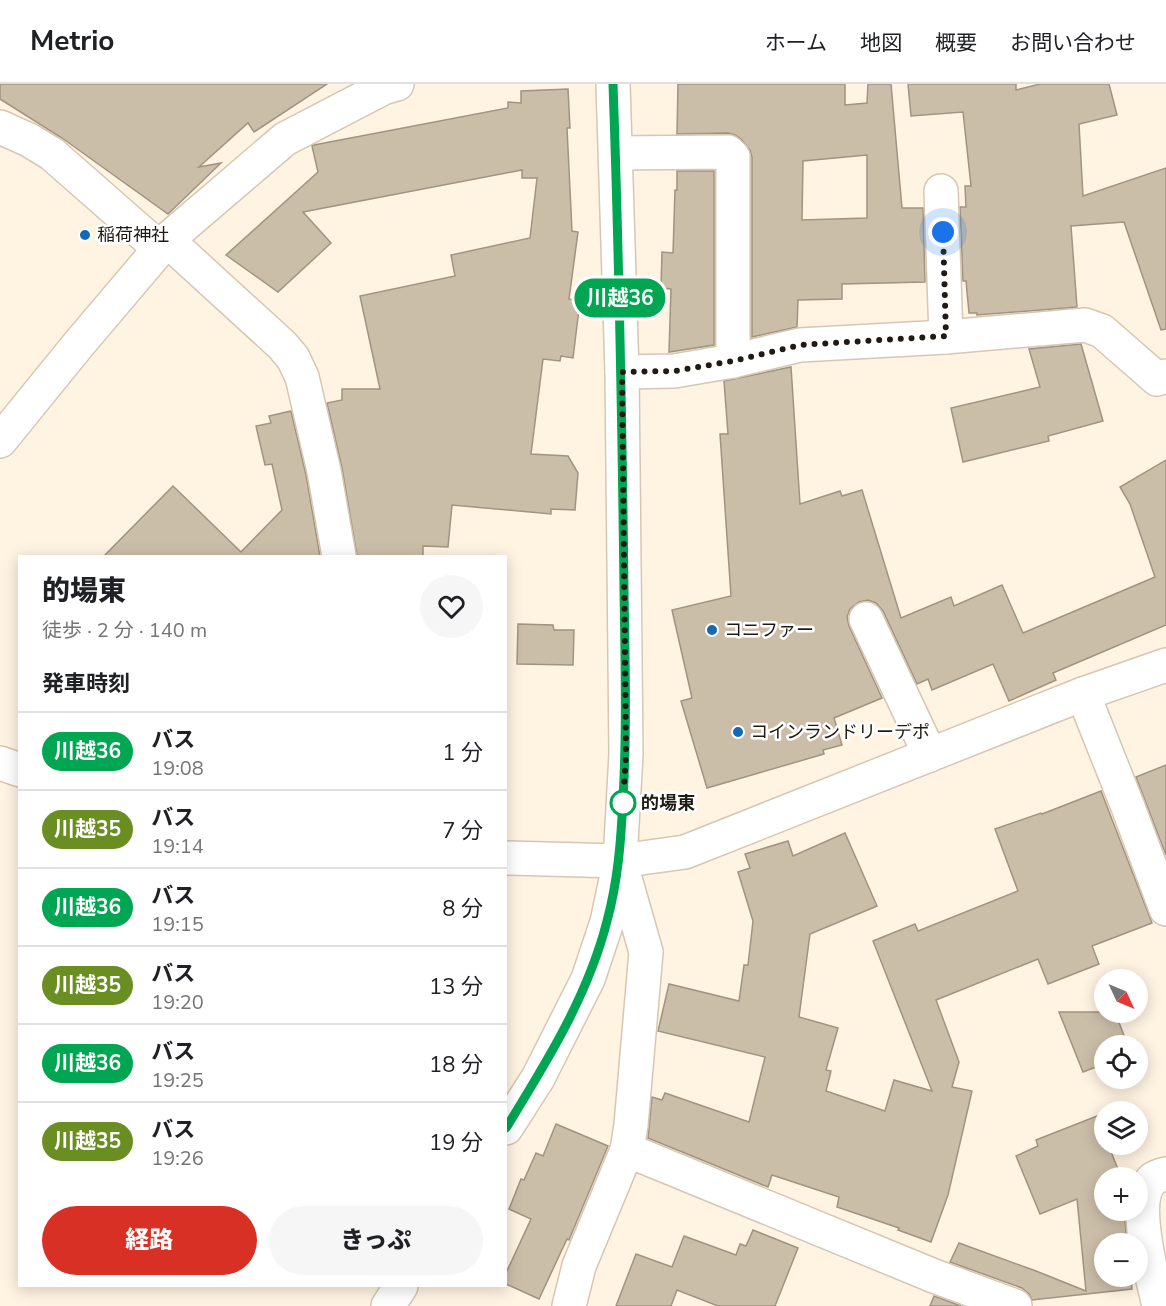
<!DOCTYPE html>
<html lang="ja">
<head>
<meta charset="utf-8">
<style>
  body { margin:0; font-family:"Nunito Sans","Noto Sans JP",sans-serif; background:#f6f6f6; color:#202124; height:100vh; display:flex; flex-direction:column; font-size:22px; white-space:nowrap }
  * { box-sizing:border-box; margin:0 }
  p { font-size:20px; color:#757577 }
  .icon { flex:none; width:33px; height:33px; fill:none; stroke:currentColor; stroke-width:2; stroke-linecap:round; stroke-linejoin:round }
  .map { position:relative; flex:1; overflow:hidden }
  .details { position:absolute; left:18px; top:471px; width:489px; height:732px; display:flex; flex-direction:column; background:#fff; border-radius:0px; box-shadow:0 3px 15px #0003 }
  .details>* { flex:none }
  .badge { padding:0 12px; border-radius:20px; font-size:21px; line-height:39px }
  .needle { width:39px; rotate:134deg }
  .tools { position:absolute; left:1094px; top:885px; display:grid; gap:12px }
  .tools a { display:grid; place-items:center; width:54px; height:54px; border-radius:50%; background:#fff; box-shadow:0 3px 15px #0003; font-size:30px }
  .you { position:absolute; width:30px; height:30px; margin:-15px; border:4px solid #fff; border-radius:50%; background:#1a73e8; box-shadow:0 0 0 9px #1a73e833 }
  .map>.badge { position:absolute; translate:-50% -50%; box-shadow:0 0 0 3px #fff }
  h2 { padding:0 24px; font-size:22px; line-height:54px }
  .round { display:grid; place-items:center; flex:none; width:63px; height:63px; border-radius:32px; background:#f6f6f6 }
  .summary { display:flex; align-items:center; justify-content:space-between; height:102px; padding:0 24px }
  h1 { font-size:28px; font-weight:800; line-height:45px }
  .button { display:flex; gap:12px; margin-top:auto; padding:12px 24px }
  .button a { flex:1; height:69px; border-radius:36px; background:#d93025; color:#fff; font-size:24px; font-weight:800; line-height:69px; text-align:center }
  .button a+a { background:#f6f6f6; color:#202124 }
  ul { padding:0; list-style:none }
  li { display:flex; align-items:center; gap:18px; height:78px; padding:0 24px; border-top:2px solid #e0e0e0 }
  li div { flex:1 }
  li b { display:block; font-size:22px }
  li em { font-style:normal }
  li .badge { min-width:66px; font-weight:700; text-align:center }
  header { display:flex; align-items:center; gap:36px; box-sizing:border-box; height:84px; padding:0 30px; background:#fff; border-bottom:2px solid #e0e0e0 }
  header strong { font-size:28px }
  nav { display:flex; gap:33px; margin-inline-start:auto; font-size:21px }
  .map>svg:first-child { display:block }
  .building { fill:#cbbea9; stroke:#a09480; stroke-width:1.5; fill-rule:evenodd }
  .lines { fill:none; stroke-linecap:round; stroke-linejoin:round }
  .minor-casing { stroke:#d5c7b3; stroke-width:36 }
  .major-casing { stroke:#d5c7b3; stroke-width:36 }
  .minor { stroke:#fff; stroke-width:33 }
  .major { stroke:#fff; stroke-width:33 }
  .line-casing { stroke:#fff; stroke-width:14 }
  .line { stroke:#00a651; stroke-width:9 }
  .walk { stroke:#1f1a13; stroke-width:6; stroke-dasharray:0 10.8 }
  .poi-dot { fill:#1469b7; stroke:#fff; stroke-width:2 }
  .stop-dot { fill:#fff; stroke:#00a651; stroke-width:3 }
  .labels { text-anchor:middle; stroke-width:5; stroke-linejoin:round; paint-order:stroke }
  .poi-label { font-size:18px; fill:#1f1a13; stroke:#fff; text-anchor:start }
  .stop-label { font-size:18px; font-weight:bold; fill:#1f1a13; stroke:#fff; text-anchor:start }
</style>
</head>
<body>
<header>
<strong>Metrio</strong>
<nav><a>ホーム</a><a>地図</a><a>概要</a><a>お問い合わせ</a></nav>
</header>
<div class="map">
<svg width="1166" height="1222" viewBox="0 0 1166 1222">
  <rect width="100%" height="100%" fill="#fff3e2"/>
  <g class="building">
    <polygon points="0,0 327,0 254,48 248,39 199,83 221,79 168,130 62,54 0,15"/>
    <path d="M678,0H845V21L867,19L868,0H891L902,124H923L925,198L842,200V215L798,216L797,243L752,253V73L750,66L741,55L735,51L728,49L677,50ZM867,71V134L802,136L803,77Z"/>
    <polygon points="908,0 1016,0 1016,6 1040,0 1109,0 1117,31 1079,40 1083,112 1166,84 1166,245 1161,246 1124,138 1071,142 1077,223 977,231 977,229 969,229 966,197 963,197 960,123 966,123 965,102 971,102 963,28 911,32"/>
    <polygon points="568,5 570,44 567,44 572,147 578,148 569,215 580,217 573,274 561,272 560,277 543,275 531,370 568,372 578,389 575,426 551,425 551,430 452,421 448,463 423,462 423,472 357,472 342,384 327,319 342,316 342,305 380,305 360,212 455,192 451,171 530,154 537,94 522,94 522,86 303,128 331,159 278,208 226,171 318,88 312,62 314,61 508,24 508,18 521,19 521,7"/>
    <polygon points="677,87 714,87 714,261 669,268 671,205 661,204 662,168 673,169 675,106 677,106"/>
    <polygon points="1081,260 1103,337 1048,352 1049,357 963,378 951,324 1040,303 1029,265"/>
    <polygon points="791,283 800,420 840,407 842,412 862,406 901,534 951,513 954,522 1002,501 1023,549 1155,493 1130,420 1120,403 1166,376 1166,541 1053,589 1056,596 1009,617 993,580 932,606 928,595 917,600 883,527 876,519 868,516 859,518 850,525 847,533 849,542 882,614 834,634 842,661 823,666 824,670 707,704 681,617 692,614 672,526 731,512 720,350 728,350 724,297"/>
    <polygon points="291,327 306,391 320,472 104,472 173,402 241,468 282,426 272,380 265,381 256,342 271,339 269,332"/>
    <polygon points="518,540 553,541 554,546 574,546 573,581 517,580"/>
    <polygon points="1166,681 1166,771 1136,693"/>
    <polygon points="1101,707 1152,839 1092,862 1099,880 1048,900 1038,875 936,916 959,978 952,1003 972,1007 948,1111 931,1158 898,1146 899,1144 837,1123 839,1113 772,1091 768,1103 648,1054 652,1013 662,1016 665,1009 749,1038 765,973 658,947 669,900 739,917 744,881 748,881 753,837 738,788 750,784 745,770 788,757 793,772 845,749 877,822 810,850 799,933 838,944 826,986 831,987 826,1007 885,1027 894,996 932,1007 873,857 915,840 918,847 1018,807 995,745 1041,729 1042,730"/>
    <polygon points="1059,928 1115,928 1128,962 1104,962 1104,980 1083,988"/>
    <polygon points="1097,1032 1104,1049 1104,1060 1108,1060 1119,1088 1120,1094 1104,1094 1104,1126 1124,1126 1127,1160 1104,1160 1104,1192 1131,1192 1132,1205 1032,1216 1029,1210 1022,1204 950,1178 959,1159 1036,1187 1086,1207 1077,1115 1040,1130 1016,1072 1038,1062 1036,1056"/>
    <polygon points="556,1040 608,1062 569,1156 567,1155 539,1215 506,1200 506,1189 531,1135 509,1125 521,1095 524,1096 536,1069 543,1072"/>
    <polygon points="753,1146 798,1164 775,1222 718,1222 677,1206 671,1222 616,1222 636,1170 672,1183 684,1152 736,1171 740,1160 746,1162"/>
    <polygon points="934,1212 961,1222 930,1222"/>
  </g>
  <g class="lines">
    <defs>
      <g id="minor">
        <polyline points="0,43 29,56 52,70 159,164"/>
        <polyline points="616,69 728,68 733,73 733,277"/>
        <polyline points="941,107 946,253"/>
        <polyline points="167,156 282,261 293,274 302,293 324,387 339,472"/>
        <polyline points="622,288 674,287 733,277 800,261 946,253 1085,241 1102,247 1157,295 1166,292"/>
        <polyline points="0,357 78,261 167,156 285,55 383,4 397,0"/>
        <polyline points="866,535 930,671"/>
        <polyline points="1083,610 1128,723 1166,825"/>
        <polyline points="0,679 20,686"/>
        <polyline points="506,774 620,777 685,768 1083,610 1166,581"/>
        <polyline points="627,1066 934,1192 1015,1222"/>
        <polyline points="569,1222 579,1182 627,1066 631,1041 646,868 620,777"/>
        <path d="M1159,1222C1153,1195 1130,1115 1153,1095C1156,1093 1162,1091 1166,1090"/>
      </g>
      <g id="major">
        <polyline points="506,1044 538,994 588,895 607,838 620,777 626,670 622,288 613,0"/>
        <polyline points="388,1222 401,1202"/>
      </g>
    </defs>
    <use href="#minor" class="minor-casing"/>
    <use href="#major" class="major-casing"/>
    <use href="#minor" class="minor"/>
    <use href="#major" class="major"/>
  </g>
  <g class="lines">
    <defs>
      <path id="line" d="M506,1044C546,979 588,912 607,837C618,797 621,756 623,715C627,645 625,575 624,505C622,337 619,168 613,0"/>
    </defs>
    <use href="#line" class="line-casing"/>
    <use href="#line" class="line"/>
    <polyline class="walk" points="623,719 626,670 622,288 675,287 733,277 800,261 946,252 943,148"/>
  </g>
  <g class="poi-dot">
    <circle cx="85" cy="151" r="6"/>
    <circle cx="712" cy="546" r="6"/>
    <circle cx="738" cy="648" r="6"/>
  </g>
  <circle class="stop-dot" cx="623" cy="719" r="12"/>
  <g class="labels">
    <g class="poi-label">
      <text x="97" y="157">稲荷神社</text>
      <text x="724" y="552">コニファー</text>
      <text x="750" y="654">コインランドリーデポ</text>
    </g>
    <g class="stop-label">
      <text x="641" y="725">的場東</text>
    </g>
  </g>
</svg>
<div class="tools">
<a><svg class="needle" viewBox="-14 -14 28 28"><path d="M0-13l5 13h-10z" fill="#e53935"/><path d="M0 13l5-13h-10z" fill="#757577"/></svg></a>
<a><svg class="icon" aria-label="locate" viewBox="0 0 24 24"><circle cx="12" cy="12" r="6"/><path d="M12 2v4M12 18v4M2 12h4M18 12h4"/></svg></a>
<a><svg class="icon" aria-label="layers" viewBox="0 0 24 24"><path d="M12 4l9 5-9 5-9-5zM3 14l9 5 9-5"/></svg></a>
<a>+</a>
<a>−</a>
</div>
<div class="you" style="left:943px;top:148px"></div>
<b class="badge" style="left:620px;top:214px;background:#00a651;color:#fff">川越36</b>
<section class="details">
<div class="summary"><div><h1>的場東</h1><p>徒歩 · 2 分 · 140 m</p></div><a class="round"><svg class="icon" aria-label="heart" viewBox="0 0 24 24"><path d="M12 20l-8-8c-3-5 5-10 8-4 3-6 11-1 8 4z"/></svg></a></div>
<h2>発車時刻</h2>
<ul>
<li><span class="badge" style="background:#00a651;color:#fff">川越36</span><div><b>バス</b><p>19:08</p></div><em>1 分</em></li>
<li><span class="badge" style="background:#6b8e23;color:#fff">川越35</span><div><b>バス</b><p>19:14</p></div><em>7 分</em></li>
<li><span class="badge" style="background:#00a651;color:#fff">川越36</span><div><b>バス</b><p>19:15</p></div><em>8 分</em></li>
<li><span class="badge" style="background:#6b8e23;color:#fff">川越35</span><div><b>バス</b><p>19:20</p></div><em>13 分</em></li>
<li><span class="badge" style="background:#00a651;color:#fff">川越36</span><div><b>バス</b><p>19:25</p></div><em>18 分</em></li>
<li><span class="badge" style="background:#6b8e23;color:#fff">川越35</span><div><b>バス</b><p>19:26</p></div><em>19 分</em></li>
</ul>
<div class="button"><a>経路</a><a>きっぷ</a></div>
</section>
</div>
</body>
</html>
